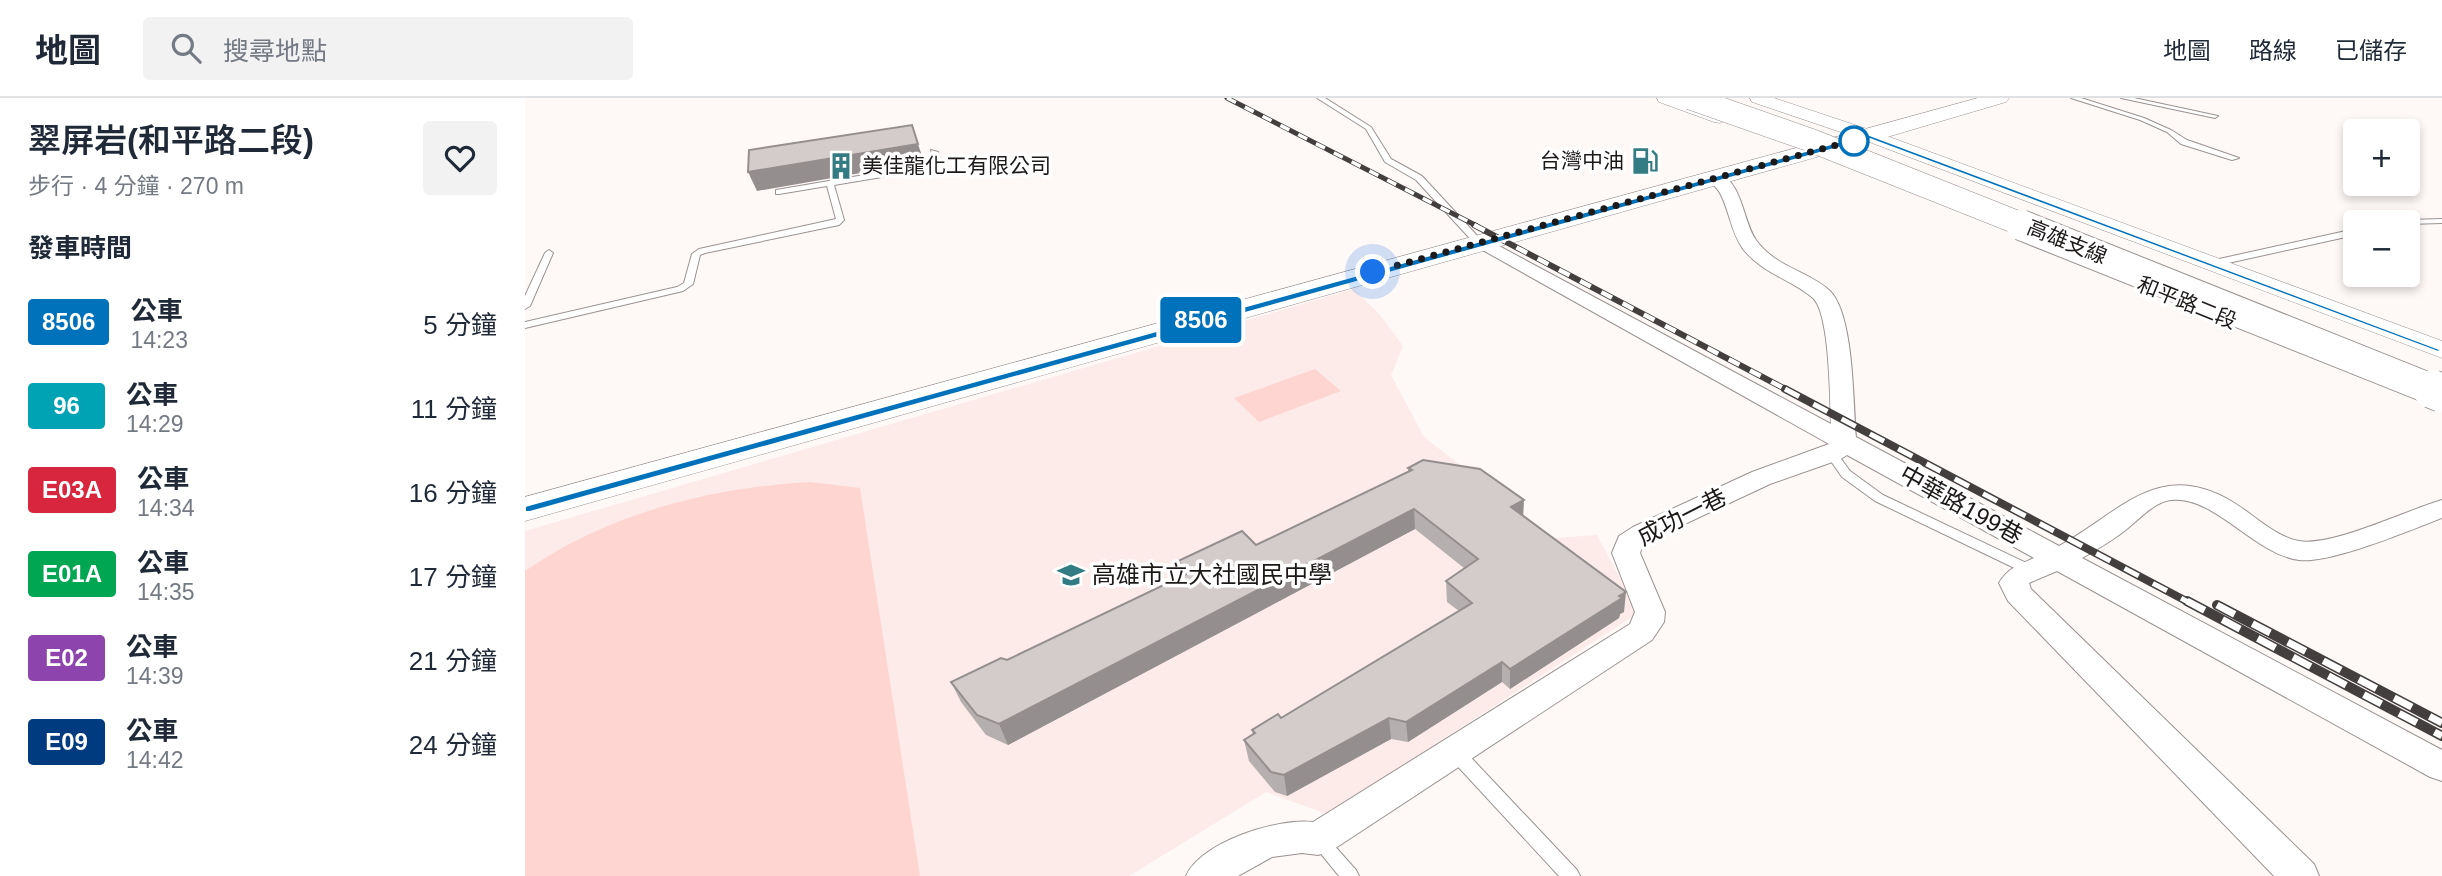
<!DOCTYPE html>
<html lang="zh-TW">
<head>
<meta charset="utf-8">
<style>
  body { margin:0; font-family:Arial,"Noto Sans TC",sans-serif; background:#f2f2f3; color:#1f2937; height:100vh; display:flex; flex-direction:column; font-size:26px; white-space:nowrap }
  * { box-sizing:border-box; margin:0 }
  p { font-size:23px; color:#747a83 }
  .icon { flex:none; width:38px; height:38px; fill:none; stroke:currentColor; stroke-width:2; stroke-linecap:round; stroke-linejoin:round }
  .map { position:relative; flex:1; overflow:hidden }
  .side { display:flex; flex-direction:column; background:#fff; width:525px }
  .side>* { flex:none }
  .badge { padding:0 14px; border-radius:5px; font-size:24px; line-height:46px }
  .fabs { position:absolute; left:1818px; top:21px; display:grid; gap:14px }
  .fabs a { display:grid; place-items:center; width:77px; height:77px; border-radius:7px; background:#fff; box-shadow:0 4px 10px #0003; font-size:35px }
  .you { position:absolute; width:35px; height:35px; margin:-18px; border:5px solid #fff; border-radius:50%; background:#1a73e8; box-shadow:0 0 0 10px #1a73e833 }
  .map>.badge { position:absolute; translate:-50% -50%; box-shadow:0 0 0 4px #fff }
  h2 { padding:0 28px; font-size:26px; line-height:63px }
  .round { display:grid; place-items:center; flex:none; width:74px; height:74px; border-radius:7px; background:#f2f2f3 }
  .summary { display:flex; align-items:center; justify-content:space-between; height:119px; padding:0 28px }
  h1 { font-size:33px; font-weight:600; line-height:52px }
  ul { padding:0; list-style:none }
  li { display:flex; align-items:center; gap:21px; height:84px; padding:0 28px }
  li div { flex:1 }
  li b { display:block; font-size:26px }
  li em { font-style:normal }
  li .badge { min-width:77px; font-weight:700; text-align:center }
  header { display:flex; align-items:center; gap:42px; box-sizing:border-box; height:98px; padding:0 35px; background:#fff; border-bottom:2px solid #e0e1e3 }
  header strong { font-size:33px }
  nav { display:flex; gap:38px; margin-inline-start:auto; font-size:24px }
  .search { width:490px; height:63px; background:#f2f2f3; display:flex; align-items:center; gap:18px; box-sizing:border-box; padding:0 24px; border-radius:7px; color:#747a83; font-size:26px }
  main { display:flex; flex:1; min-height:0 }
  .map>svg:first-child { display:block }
  .built { fill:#fcebe9 }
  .green { fill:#fed5d1 }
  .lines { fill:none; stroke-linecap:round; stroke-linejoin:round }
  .service-casing { stroke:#9a9291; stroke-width:2 }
  .minor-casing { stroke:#9a9291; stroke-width:2 }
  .tertiary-casing { stroke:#9a9291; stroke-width:1 }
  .secondary-casing { stroke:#9a9291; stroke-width:1 }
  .service { fill:#fff; fill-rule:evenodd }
  .minor { fill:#fff; fill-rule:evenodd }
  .tertiary { fill:#fff; fill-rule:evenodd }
  .secondary { fill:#fff; fill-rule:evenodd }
  .rail-far3-casing { stroke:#433f3e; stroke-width:5 }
  .rail-far2-casing { stroke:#433f3e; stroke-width:6 }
  .rail-far1-casing { stroke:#433f3e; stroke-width:8 }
  .rail-casing { stroke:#433f3e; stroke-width:10 }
  .rail-far3 { stroke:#fff; stroke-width:3.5; stroke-dasharray:10; stroke-linecap:butt }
  .rail-far2 { stroke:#fff; stroke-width:4.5; stroke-dasharray:12; stroke-linecap:butt }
  .rail-far1 { stroke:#fff; stroke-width:5; stroke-dasharray:16; stroke-linecap:butt }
  .rail { stroke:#fff; stroke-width:7; stroke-dasharray:20; stroke-linecap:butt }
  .motorway-bridge-far2-casing { stroke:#9a9291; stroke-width:24; stroke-linecap:butt }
  .motorway-bridge-far1-casing { stroke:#9a9291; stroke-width:32; stroke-linecap:butt }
  .motorway-bridge-casing { stroke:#9a9291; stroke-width:40; stroke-linecap:butt }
  .motorway-bridge-far2 { stroke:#fff; stroke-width:23 }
  .motorway-bridge-far1 { stroke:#fff; stroke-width:30 }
  .motorway-bridge { stroke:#fff; stroke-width:38 }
  .wall { fill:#b6afaf }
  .shaded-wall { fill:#948f8e }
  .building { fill:#d4cccb; stroke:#948f8e; stroke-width:2 }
  .line { fill:#0072bc; stroke:#fff; stroke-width:2 }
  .walk { stroke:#1c1918; stroke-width:7; stroke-dasharray:0 12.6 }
  .stop-dot { fill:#fff; stroke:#0072bc; stroke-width:3.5 }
  .labels { text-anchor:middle; stroke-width:7; stroke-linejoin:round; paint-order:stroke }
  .far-poi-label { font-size:21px; fill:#1c1918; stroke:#fff; text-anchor:end }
  .far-street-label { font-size:21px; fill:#1c1918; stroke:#fff }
  .street-label { font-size:24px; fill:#1c1918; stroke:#fff }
  .poi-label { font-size:24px; fill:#1c1918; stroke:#fff; text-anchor:start }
</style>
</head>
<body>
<header>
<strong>地圖</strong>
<div class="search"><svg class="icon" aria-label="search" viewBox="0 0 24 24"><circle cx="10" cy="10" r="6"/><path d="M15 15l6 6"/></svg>搜尋地點</div>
<nav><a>地圖</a><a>路線</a><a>已儲存</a></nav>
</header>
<main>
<section class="side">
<div class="summary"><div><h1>翠屏岩(和平路二段)</h1><p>步行 · 4 分鐘 · 270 m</p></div><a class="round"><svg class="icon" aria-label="heart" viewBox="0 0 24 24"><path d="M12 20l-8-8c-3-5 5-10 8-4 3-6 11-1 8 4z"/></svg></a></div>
<h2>發車時間</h2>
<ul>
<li><span class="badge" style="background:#0072bc;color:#fff">8506</span><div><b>公車</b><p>14:23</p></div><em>5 分鐘</em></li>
<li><span class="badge" style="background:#00a3b4;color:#fff">96</span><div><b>公車</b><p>14:29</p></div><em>11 分鐘</em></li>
<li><span class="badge" style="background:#d7263d;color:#fff">E03A</span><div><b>公車</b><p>14:34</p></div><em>16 分鐘</em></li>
<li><span class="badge" style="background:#00a651;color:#fff">E01A</span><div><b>公車</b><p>14:35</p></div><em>17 分鐘</em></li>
<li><span class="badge" style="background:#8e44ad;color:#fff">E02</span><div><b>公車</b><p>14:39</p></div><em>21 分鐘</em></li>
<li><span class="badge" style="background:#003b80;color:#fff">E09</span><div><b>公車</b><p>14:42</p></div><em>24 分鐘</em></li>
</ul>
</section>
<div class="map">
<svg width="1917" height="778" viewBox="0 0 1917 778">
  <rect width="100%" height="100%" fill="#fef8f7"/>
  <polygon class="built" points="829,191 856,218 878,248 866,277 899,339 1029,440 1072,437 1113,515 802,716 741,694 604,778 0,778 0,433"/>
  <g class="green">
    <polygon points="790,271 816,293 734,324 709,300"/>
    <path d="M285,384L335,390L395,778H0V473C84,415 184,390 285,384Z"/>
  </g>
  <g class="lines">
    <defs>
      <g id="service">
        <polygon points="792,0 800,0 846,29 866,61 897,78 957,143 957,147 951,147 891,82 860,64 841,31"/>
        <polygon points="1546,0 1556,0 1619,20 1646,32 1662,42 1714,60 1707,62 1656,46 1642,34 1615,22"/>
        <polygon points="1596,0 1609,0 1693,18 1690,20"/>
        <polygon points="406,52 413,54 417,69 309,87 319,122 314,127 180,155 175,157 168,186 158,193 0,230 0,224 152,189 159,185 167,156 174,151 311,121 302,88 254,96 251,96 251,92 410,65"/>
        <polygon points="1917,121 1917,125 1883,126 1883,124 1879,124 1883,122"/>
        <polygon points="1830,131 1830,137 1685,169 1681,166 1685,163"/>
        <polygon points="24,152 28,155 5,208 0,211 0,198 20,155"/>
        <polygon points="1307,352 1311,354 1325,373 1358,397 1512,470 1514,473 1512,476 1502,476 1350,403 1317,379 1301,356"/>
        <polygon points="930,647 936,649 1052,772 1055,778 1034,778 924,659 922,654 924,649"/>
        <polygon points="793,733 799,736 831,772 834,778 814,778 784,741 787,736"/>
      </g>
      <path id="minor" d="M1191,75C1218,82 1217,122 1231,142C1251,170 1284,173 1305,193C1329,217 1328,305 1331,339L1534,448C1595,415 1632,360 1706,403C1727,415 1750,439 1774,443C1807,449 1882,412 1917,402V420C1886,432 1805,466 1774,462C1729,456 1689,397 1646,402C1628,404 1612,424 1598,434C1585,444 1571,452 1557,460L1917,652V683L1905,679L1532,473L1504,485L1506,491L1789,766L1794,778H1749L1483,503L1474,485C1483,470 1494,467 1509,460L1322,357L1316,361L1245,386L1128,441L1117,449L1115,455L1140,514L1139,524L1127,542L806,753L793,757L777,755L747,759L713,778H661C676,744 752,720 788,724L1105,526L1110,514L1087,455L1094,438L1108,429L1227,374L1304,346L945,145L954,139L961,141L1306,326C1305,301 1305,216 1288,200C1266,181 1238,176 1218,151C1206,134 1205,115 1196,97C1193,90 1187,86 1183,80Z"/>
      <g id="tertiary">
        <polygon points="1132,0 1156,0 1201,16 1204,20 1195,25 1189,24 1134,4"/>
        <polygon points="1225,0 1249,0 1351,34 1917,243 1917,260 1339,42 1227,4"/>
      </g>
      <polygon id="secondary" points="1453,0 1484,0 1481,4 1352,42 0,423 0,399"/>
    </defs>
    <use href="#service" class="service-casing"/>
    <use href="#minor" class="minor-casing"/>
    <use href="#tertiary" class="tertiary-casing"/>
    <use href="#secondary" class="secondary-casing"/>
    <use href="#service" class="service"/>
    <use href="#minor" class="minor"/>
    <use href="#tertiary" class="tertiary"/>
    <use href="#secondary" class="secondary"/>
    <defs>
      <polyline id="rail-far3" points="702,0 952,128"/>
      <polyline id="rail-far2" points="949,127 1264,293"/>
      <polyline id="rail-far1" points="1260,291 1665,505"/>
      <g id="rail">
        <polyline points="1662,503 1917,638"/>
        <polyline points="1692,507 1917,625"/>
      </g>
    </defs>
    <use href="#rail-far3" class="rail-far3-casing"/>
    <use href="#rail-far2" class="rail-far2-casing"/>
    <use href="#rail-far1" class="rail-far1-casing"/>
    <use href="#rail" class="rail-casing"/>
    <use href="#rail-far3" class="rail-far3"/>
    <use href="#rail-far2" class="rail-far2"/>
    <use href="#rail-far1" class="rail-far1"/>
    <use href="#rail" class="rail"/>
    <defs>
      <polyline id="motorway-bridge-far2" points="1165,0 1285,42 1501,128"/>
      <polyline id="motorway-bridge-far1" points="1496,127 1911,293"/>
      <polyline id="motorway-bridge" points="1907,291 1917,295"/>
    </defs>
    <use href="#motorway-bridge-far2" class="motorway-bridge-far2-casing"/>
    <use href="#motorway-bridge-far1" class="motorway-bridge-far1-casing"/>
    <use href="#motorway-bridge" class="motorway-bridge-casing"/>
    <use href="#motorway-bridge-far2" class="motorway-bridge-far2"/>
    <use href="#motorway-bridge-far1" class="motorway-bridge-far1"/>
    <use href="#motorway-bridge" class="motorway-bridge"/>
  </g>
  <polygon class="wall" points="883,370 998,418 1099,514 1095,516 1094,520 985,591 977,584 883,644 866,641 762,698 750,694 724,663 719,642 728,637 727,632 756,620 934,513 922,504 921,483 939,470 890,431 483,647 461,637 436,604 426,584 482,562 657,479 653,463 731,447 883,374"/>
  <g class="shaded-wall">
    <polygon points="393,46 399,64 232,93 223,74"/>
    <polygon points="999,402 998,422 986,409"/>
    <polygon points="889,411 890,431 483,647 474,626"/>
    <polygon points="1101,494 1099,514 1095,516 1094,520 985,591 985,571"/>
    <polygon points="977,564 977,584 883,644 881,624"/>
    <polygon points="864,620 866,641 762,698 759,677"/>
  </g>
  <g class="building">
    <polygon points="387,27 393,46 223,74 224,52"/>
    <polygon points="898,362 955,371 999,402 986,409 1101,494 1094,498 1097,500 985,571 977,564 881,624 864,620 759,677 746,674 719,642 730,635 727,632 753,616 756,620 947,505 921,483 953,461 889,411 474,626 452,617 426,584 476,560 482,562 664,475 653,463 717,433 731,447 887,372 883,370"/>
  </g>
  <polygon class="line" points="1342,36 1917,252 1913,254 1345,41 5,414 0,414 0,408"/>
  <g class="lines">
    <polyline class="walk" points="848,174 1315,46 1334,53 1329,43"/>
  </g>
  <defs>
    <symbol id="fuel-bare" viewBox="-9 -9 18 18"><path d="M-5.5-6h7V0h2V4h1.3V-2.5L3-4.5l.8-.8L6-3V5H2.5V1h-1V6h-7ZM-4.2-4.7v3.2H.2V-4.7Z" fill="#347c84" stroke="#fff" stroke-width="2.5" paint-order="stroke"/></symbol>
    <symbol id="building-bare" viewBox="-9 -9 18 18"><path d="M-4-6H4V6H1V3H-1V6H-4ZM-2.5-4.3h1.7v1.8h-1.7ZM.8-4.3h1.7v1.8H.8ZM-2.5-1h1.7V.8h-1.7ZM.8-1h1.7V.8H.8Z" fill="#347c84" stroke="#fff" stroke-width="2.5" paint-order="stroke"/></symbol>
    <symbol id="school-bare" viewBox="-9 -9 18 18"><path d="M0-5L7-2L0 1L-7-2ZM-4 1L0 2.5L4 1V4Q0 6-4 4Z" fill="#347c84" stroke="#fff" stroke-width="2.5" paint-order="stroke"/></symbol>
  </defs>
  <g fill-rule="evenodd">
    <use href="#fuel-bare" x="1101" y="44" width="38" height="38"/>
    <use href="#building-bare" x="297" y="49" width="38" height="38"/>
    <use href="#school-bare" x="527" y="458" width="38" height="38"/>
  </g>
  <circle class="stop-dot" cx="1329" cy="43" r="14"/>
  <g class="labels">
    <g class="far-poi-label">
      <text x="1099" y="70">台灣中油</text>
      <text x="337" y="75" text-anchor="start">美佳龍化工有限公司</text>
    </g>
    <g class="far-street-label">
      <text transform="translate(1542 144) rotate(22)" y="7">高雄支線</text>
      <text transform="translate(1662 205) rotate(22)" y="7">和平路二段</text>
    </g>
    <g class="street-label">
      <text transform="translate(1436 407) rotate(29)" y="8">中華路199巷</text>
      <text transform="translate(1157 419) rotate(-27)" y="8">成功一巷</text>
    </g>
    <g class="poi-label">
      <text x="567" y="485">高雄市立大社國民中學</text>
    </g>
  </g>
</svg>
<div class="fabs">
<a>+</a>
<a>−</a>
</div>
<div class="you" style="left:848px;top:174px"></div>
<b class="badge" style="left:676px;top:222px;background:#0072bc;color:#fff">8506</b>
</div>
</main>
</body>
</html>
